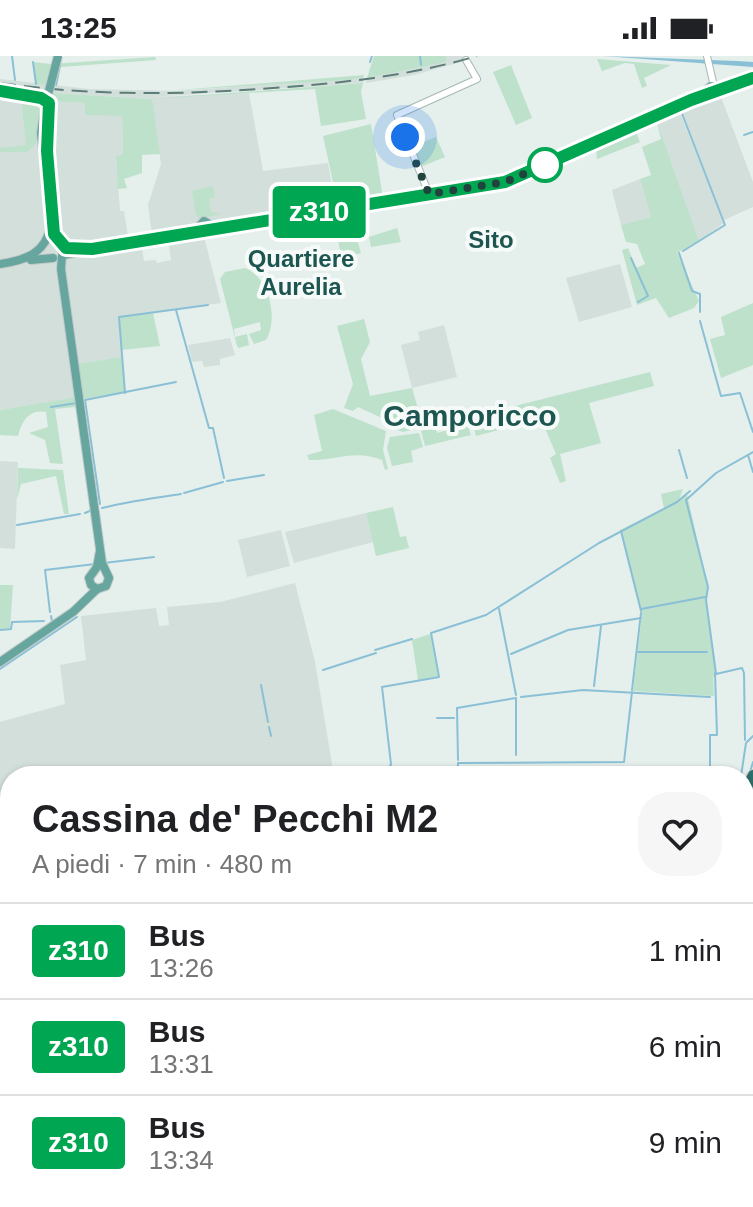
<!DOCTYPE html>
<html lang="it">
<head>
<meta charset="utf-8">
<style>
  body { margin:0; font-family:Arial,sans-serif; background:#f6f6f6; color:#202124; height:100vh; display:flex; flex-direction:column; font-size:30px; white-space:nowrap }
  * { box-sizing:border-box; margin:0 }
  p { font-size:26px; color:#757577 }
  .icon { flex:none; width:44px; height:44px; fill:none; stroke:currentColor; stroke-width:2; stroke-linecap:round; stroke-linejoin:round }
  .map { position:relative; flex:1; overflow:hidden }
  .sheet { position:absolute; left:0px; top:710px; width:754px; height:442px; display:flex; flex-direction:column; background:#fff; border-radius:32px 32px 0 0; box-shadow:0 2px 6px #0004 }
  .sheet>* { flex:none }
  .badge { padding:0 16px; border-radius:6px; font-size:28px; line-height:52px }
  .you { position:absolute; width:40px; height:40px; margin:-20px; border:6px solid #fff; border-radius:50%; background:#1a73e8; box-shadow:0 0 0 12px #1a73e833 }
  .map>.badge { position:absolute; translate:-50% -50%; box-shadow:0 0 0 4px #fff }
  .round { display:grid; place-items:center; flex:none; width:84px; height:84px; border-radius:32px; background:#f6f6f6 }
  .summary { display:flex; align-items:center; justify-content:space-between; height:136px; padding:0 32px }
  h1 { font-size:38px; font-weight:600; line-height:60px }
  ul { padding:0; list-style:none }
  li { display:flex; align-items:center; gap:24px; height:96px; padding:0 32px; border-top:2px solid #e0e0e0 }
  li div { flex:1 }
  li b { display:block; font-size:30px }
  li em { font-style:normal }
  li .badge { min-width:88px; font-weight:700; text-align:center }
  .status { display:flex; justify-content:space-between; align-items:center; height:56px; padding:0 40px; background:#fff; direction:ltr }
  .status svg { height:22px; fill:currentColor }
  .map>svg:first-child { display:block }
  .built { fill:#d3dfdb }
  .green { fill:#bde1cb }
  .water { fill:#8ac0d6 }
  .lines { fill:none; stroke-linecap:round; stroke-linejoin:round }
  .stream { stroke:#8ac0d6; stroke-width:2 }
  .minor-casing { stroke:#a7b8b4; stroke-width:8 }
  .major-casing { stroke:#c1cac9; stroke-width:10 }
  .highway-casing { stroke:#c1cac9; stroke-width:12 }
  .minor { stroke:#fff; stroke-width:6 }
  .major { stroke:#67a69f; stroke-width:8 }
  .highway { stroke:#2c706b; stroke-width:10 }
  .rail { stroke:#5d7d79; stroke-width:2; stroke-dasharray:16 8; stroke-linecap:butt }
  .major-bridge-casing { stroke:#c1cac9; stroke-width:10; stroke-linecap:butt }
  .major-bridge { stroke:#67a69f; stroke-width:8 }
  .line-casing { stroke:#fff; stroke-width:18 }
  .line { stroke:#00a651; stroke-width:12 }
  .walk { stroke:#22423e; stroke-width:8; stroke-dasharray:0 14.4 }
  .stop-dot { fill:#fff; stroke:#00a651; stroke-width:4 }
  .labels { text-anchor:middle; stroke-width:8; stroke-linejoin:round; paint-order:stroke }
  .neighbourhood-label { font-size:24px; font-weight:bold; fill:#1d5650; stroke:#f6fbf9 }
  .district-label { font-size:30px; font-weight:bold; fill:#1d5650; stroke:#f6fbf9 }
</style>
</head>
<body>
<div class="status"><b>13:25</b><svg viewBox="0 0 49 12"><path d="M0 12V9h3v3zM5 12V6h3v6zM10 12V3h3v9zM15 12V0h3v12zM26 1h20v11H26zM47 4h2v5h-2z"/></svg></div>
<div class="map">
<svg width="753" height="1151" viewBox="0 0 753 1151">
  <rect width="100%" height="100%" fill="#e5efec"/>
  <g class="built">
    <polygon points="446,0 463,0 464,5 414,19 366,27 367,22 445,6"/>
    <polygon points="363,22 363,27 151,41 249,37 263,115 328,107 334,142 315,146 315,154 152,179 148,149 161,108 151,43 52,37 50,45 85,47 85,59 122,59 123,100 116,101 120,155 124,155 129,188 141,187 144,205 156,204 157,207 171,204 168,183 203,177 221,247 119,261 122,301 76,309 79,341 0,354 0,23 89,33 177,35"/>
    <polygon points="721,41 753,126 753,151 724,164 682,56"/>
    <polygon points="678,52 724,167 699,185 655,61"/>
    <polygon points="640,123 651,161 621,169 612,134"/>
    <polygon points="620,208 632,251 579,266 566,222"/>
    <polygon points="444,269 457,321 412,332 401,289 420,284 418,276"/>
    <polygon points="230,282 235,299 220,303 220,309 204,311 202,305 192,306 188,289"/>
    <polygon points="0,405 18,406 15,493 0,492"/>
    <polygon points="366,457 373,486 294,507 285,476"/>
    <polygon points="281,474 290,510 247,521 238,484"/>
    <polygon points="295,527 315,606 334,720 10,720 10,805 0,806 0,666 65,648 60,609 86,604 81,560 156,552 159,570 169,569 167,551 220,546"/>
    <polygon points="753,765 753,879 744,880 744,766"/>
  </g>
  <g class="green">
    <polygon points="374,0 446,0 446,6 367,22"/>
    <polygon points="155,1 156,4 61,11 57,30 36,28 33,6 51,8"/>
    <polygon points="597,3 671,9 644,22 647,30 642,32 634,8 625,7 602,15"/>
    <polygon points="511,9 532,62 516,69 493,16"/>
    <polygon points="364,19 363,22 346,24 166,35"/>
    <polygon points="363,27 361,36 366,63 321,70 315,33 152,43 160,98 142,99 142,117 124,123 127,132 118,133 116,100 123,99 122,60 85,59 85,47 49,45 52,37 150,43"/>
    <polygon points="21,40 42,43 36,87 27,96 0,96 0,92 26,89"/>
    <polygon points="656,63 699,185 677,197 699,245 694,252 669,262 656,242 637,249 622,194 628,192 636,212 645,208 637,188 626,186 621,169 651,161 640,123 651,119 642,91 661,83"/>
    <polygon points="650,64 652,68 635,74 640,86 597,103 596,90"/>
    <polygon points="371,68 383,142 338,149 323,80"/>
    <polygon points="436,81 445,101 418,112 410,91"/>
    <polygon points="213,130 215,141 209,143 211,156 220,158 200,163 196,159 192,135"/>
    <polygon points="349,157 361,197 342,202 338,185 343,183 339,184 333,161"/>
    <polygon points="397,172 401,186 371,191 369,181"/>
    <path d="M245,212C269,221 279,263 266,284L254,288L249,278L261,274L260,266L234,273L235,281L247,278L249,289L239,292L237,290L220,223L225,216Z"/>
    <polygon points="753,247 753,309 721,322 710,283 725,279 721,261"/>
    <polygon points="153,257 160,290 121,294 119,261"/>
    <polygon points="364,263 370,286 361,303 370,340 412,332 423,371 403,376 388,371 386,364 358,351 353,355 344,352 353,328 337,270"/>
    <polygon points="122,301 125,336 83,343 78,308"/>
    <polygon points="650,316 654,330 589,347 601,387 560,398 566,425 560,427 550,402 556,398 541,363 476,380 471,361"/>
    <path d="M77,341L75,351L55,353L63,408L50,407L45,384L29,377L48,371L46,356C29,353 22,365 18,380L0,379V354Z"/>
    <path d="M333,353L386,375L383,394L388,413L385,414L382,404C352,393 338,405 309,404L307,399L322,395L314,359Z"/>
    <polygon points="466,363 471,379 425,390 421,375 435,371 437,377 452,373 451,367"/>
    <polygon points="419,377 423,391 411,395 413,406 392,410 387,392 390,381"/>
    <polygon points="18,412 63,414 69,458 64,458 56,420 21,428 17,443"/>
    <polygon points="683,433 679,444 687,438 708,531 706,544 717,619 713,621 714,640 633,635 642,559 620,474 664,452 661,438"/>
    <polygon points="393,451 400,481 406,480 409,492 376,500 366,457"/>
    <polygon points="0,529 13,529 10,572 0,573"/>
    <polygon points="430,578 438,620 418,624 412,584"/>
    <polygon points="10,832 10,1142 529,1142 531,1151 0,1151 0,833"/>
  </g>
  <polygon class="water" points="603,0 737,5 753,6 753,11"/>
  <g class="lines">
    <g class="stream">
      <polyline points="12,0 15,24"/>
      <polyline points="420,0 421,9"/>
      <polyline points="33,6 36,28"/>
      <polyline points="370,6 372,0"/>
      <polyline points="56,29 60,8"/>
      <polyline points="700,47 753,28"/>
      <polyline points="683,54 696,49"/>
      <polyline points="681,55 725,169 683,195"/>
      <polyline points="744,79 753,76"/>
      <polyline points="679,197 692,235 700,238 700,256"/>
      <polyline points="631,202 648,240 638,246"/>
      <polyline points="176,254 209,372 213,372 224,422"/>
      <polyline points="700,265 721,340 740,337 753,376"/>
      <polyline points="125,337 119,261 208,249"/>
      <polyline points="51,351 77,347"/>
      <polyline points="679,394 687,422"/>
      <polyline points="748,399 753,416"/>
      <polyline points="227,425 264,419"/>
      <polyline points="184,437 223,426"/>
      <polyline points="100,448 85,344 176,326"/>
      <path d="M102,452C130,445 153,442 181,438"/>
      <polyline points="85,457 92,454"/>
      <polyline points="17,469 80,458"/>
      <polyline points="621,475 641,555"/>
      <polyline points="104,507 154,501"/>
      <polyline points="499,553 516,639"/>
      <polyline points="641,553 705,541"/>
      <polyline points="50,556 45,514 95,508"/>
      <polyline points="51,560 52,565"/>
      <polyline points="0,574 11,573 12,566 44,565"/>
      <polyline points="375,594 412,583"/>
      <polyline points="638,596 707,596"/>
      <polyline points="511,598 568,574 641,562"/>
      <polyline points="0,613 77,561"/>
      <polyline points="323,614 376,597"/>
      <polyline points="261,629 268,666"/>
      <polyline points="594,630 601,570"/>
      <polyline points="632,634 641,557"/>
      <polyline points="521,641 583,634 710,641"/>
      <polyline points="437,662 454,662"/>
      <polyline points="269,671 271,680"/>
      <polyline points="745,684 744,617 742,612 716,618 706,544 708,531 686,444 716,417 753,396"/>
      <polyline points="516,699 516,643"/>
      <polyline points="458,704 457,652 516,642"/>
      <polyline points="458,707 624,706 632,636"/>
      <polyline points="458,707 458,720"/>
      <polyline points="750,716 753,706"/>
      <polyline points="404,719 416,720"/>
      <polyline points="386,720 391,708 382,631 439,621 431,577 486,559 599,487 677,446 690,435"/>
      <polyline points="710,720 710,679 717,679 715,617"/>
      <polyline points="741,720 746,687 753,680"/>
      <polyline points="744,765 753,764"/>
      <polyline points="0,836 10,836"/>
      <polyline points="744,947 753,925"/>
      <polyline points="744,958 753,935"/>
      <polyline points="0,963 10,961"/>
      <polyline points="744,966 753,943"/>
      <polyline points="744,971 753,949"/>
      <polyline points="744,1014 751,1015 748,1026 753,1027"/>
      <polyline points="107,1142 111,1151"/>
      <polyline points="505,1142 507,1151"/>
      <polyline points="325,1151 369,1142"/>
      <polyline points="670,1151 680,1142"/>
    </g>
    <defs>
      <g id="minor">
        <polyline points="707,0 714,30"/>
        <polyline points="429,138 397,59 477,23 466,4"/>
        <polyline points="744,757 753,756"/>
        <polyline points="744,1055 753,1054"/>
        <polyline points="658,1142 658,1151"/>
      </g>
      <g id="major">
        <polyline points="702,38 711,30 718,31 753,22"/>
        <polyline points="52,172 63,191 79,194"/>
        <polyline points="192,178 204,165 218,173"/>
        <polyline points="63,199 505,126 733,28"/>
        <polyline points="62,200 61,213 102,507 109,522 106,530 97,533 91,529 89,522 97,511 100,495"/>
        <polyline points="31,204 53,202"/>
        <path d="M0,208C26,204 45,198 51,170L41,77L45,50"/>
        <polyline points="0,606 73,556 97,533"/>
      </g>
      <g id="highway">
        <polyline points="744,737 753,719"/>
        <polyline points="744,752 753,751"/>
        <polyline points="0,817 10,816"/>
        <polyline points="0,826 10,825"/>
      </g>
    </defs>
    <use href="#minor" class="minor-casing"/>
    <use href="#major" class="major-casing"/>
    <use href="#highway" class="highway-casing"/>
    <use href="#minor" class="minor"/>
    <use href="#major" class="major"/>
    <use href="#highway" class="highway"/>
    <path class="rail" d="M0,27C92,40 180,39 273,32C343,27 409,20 477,0"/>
    <defs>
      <polyline id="major-bridge" points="45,50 58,0"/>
    </defs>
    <use href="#major-bridge" class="major-bridge-casing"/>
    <use href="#major-bridge" class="major-bridge"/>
  </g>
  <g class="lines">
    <defs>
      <polyline id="line" points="0,35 41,42 49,47 47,95 54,178 66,192 92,193 505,126 691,44 753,22"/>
    </defs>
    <use href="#line" class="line-casing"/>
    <use href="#line" class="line"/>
    <polyline class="walk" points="405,81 429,138 505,126 550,107 545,109"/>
  </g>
  <circle class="stop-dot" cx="545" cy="109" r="16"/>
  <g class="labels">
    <g class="neighbourhood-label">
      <text x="491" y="192">Sito</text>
      <text x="301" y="211">Quartiere<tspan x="301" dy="28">Aurelia</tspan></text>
    </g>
    <g class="district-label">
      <text x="470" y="370">Camporicco</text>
    </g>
  </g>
</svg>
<div class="you" style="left:405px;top:81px"></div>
<b class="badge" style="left:319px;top:156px;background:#00a651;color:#fff">z310</b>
<section class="sheet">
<div class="summary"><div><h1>Cassina de' Pecchi M2</h1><p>A piedi · 7 min · 480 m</p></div><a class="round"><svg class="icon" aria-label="heart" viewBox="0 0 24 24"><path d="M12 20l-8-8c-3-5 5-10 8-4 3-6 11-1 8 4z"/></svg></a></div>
<ul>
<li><span class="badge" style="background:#00a651;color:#fff">z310</span><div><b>Bus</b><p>13:26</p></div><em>1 min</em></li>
<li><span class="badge" style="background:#00a651;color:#fff">z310</span><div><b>Bus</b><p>13:31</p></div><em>6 min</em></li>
<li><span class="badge" style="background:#00a651;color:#fff">z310</span><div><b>Bus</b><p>13:34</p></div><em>9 min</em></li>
</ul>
</section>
</div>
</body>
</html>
